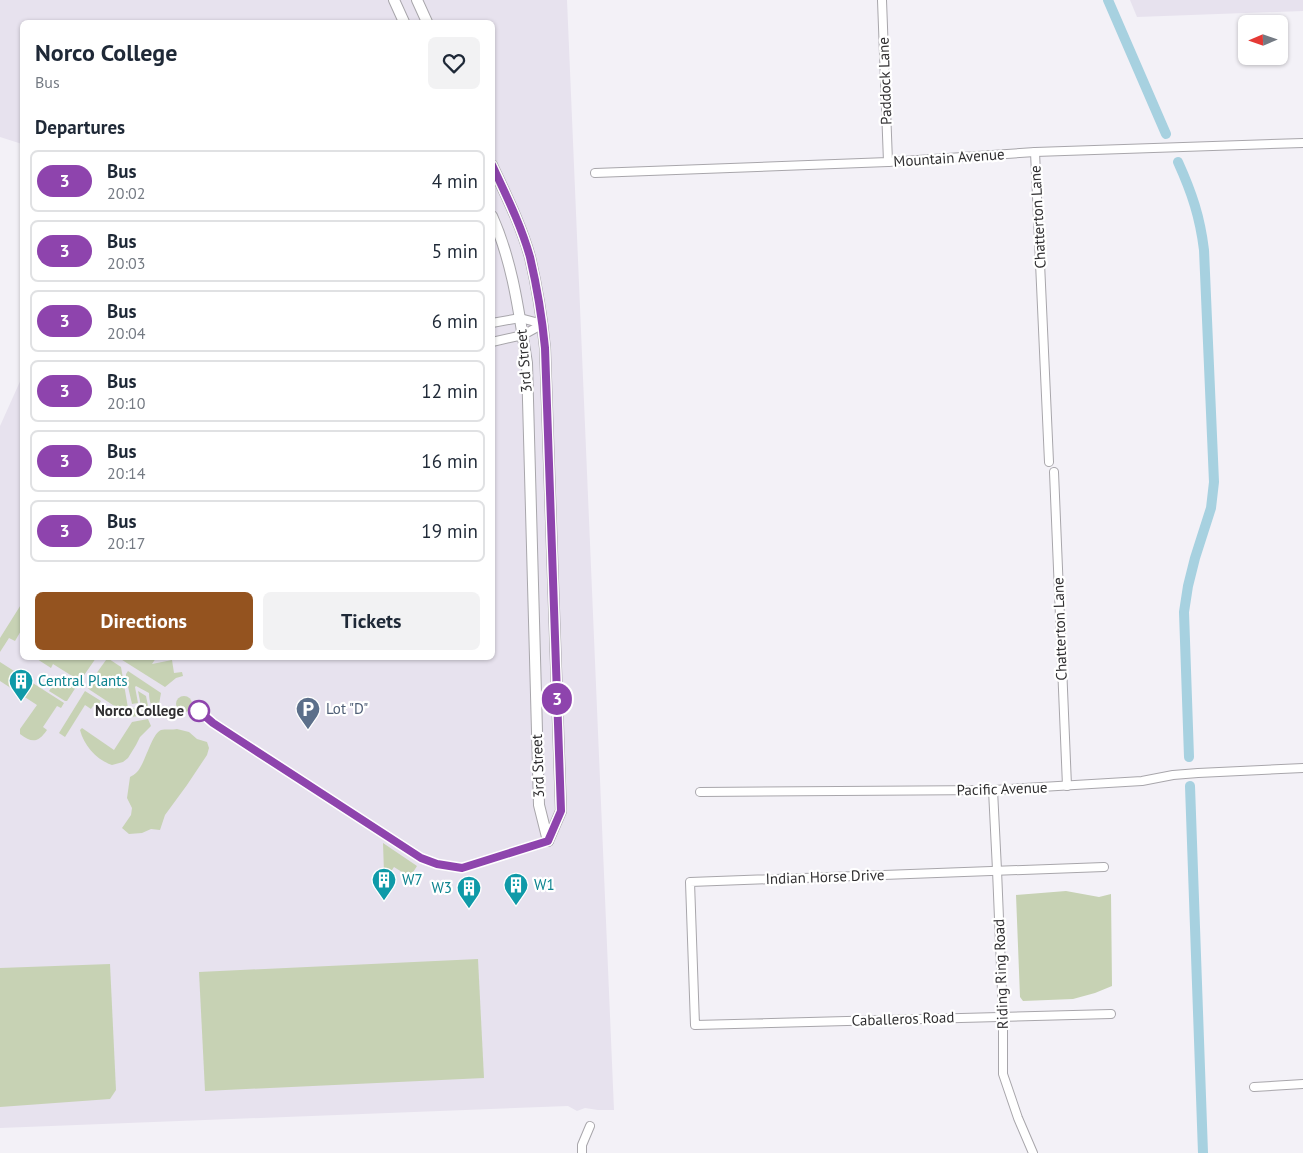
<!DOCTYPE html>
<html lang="en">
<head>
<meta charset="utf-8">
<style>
  body { margin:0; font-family:"PT Sans",sans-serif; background:#f2f2f3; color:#1f2937; height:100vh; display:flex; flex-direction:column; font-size:19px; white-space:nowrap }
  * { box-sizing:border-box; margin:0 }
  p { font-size:16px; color:#747a83 }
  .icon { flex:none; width:28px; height:28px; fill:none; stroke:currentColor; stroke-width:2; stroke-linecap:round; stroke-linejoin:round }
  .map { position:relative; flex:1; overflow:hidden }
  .details { position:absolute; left:20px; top:20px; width:475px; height:640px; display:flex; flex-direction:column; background:#fff; border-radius:8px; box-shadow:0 1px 4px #0004 }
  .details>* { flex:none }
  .badge { padding:0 10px; border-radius:16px; font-size:18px; line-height:32px }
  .needle { width:32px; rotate:268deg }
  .tools { position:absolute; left:1238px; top:15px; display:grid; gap:10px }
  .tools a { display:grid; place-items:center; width:50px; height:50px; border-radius:8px; background:#fff; box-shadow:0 1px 4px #0004; font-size:25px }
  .map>.badge { position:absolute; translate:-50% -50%; box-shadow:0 0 0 2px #fff }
  h2 { padding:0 15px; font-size:19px; line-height:45px }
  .round { display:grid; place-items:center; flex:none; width:52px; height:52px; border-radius:8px; background:#f2f2f3 }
  .headline { display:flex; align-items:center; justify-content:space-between; height:85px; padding:0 15px }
  h1 { font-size:24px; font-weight:800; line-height:38px }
  .cta { display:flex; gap:10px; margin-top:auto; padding:10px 15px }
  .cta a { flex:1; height:58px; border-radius:8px; background:#94531f; color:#fff; font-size:20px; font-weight:800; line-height:58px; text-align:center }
  .cta a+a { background:#f2f2f3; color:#1f2937 }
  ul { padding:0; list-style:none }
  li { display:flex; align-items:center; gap:15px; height:62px; margin:0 10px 8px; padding:0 5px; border:2px solid #e0e1e3; border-radius:8px }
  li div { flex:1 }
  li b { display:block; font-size:19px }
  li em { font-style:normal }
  li .badge { min-width:55px; font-weight:700; text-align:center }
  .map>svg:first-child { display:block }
  .built { fill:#e7e2ee }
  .green { fill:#c7d2b4 }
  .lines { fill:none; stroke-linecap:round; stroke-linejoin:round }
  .canal { stroke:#a7d1e0; stroke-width:10 }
  .minor-casing { stroke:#a8a6ab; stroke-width:10 }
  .tertiary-casing { stroke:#a8a6ab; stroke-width:12 }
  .minor { stroke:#fff; stroke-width:8 }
  .tertiary { stroke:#fff; stroke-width:10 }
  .line-casing { stroke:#fff; stroke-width:11 }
  .line { stroke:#8e44ad; stroke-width:8 }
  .stop-dot { fill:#fff; stroke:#8e44ad; stroke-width:2.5 }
  .labels { text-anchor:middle; stroke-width:4.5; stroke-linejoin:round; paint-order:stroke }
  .street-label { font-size:15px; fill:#302f31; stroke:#fff }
  .culture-label { font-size:15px; fill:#0d838f; stroke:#fff; text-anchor:start }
  .service-label { font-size:15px; fill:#4e5e75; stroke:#fff; text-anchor:start }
  .stop-label { font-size:15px; font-weight:bold; fill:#302f31; stroke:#fff; text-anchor:end }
</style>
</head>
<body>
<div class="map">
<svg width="1303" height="1153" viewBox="0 0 1303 1153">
  <rect width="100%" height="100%" fill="#f3f1f7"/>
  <g class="built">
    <polygon points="0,0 567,0 614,1110 598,1110 585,1108 577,1111 568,1106 0,1128 0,426 22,377 22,658 492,658 492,22 22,22 22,144 0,137"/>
    <polygon points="1130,0 1303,0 1303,11 1137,17"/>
  </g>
  <g class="green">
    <polygon points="22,603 22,629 15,641 9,638 0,652 0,638"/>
    <polygon points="38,658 96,658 80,681 53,664 51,668 37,659"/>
    <polygon points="119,658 156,658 152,664 172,660 174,673 182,672 183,676 176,678 165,687"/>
    <polygon points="109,659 121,667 128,708 137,708 138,716 131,717 90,690 88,688 88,685 106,660"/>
    <path d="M0,662L64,703L61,708L57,706L43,727L47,730C38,743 32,743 20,734V729L37,705L0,681Z"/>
    <path d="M128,671L161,693L159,704L161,714C152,711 149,702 149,693L136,686L135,687L138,703L132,704L126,678V674Z"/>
    <polygon points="67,680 76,687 67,701 65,701 49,691 54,683 62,688"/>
    <polygon points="85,691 101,701 96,708 93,706 91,709 85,705 65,737 59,733"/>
    <polygon points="138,691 146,696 148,706 153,715 143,716"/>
    <circle cx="184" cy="704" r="8"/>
    <path d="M148,719L151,726L140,737L136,745L128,758L123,762L112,765C97,760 84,746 80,730L82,728L114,750L132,722Z"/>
    <path d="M177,729L189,732L197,739L207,742L209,748L207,755L187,785L165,815L160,830L151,829L142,833L129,834L122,828L131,815L132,808L127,798L130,777C132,776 135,774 137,772C145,764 152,733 161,730C165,729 173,730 177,729Z"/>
    <polygon points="383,843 417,866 410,877 394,867 388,876 384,873"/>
    <polygon points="1066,891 1099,897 1111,894 1112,986 1095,993 1073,999 1023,1001 1020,997 1016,895"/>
    <polygon points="478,959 484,1078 205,1091 199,972"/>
    <polygon points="110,964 116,1090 110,1099 0,1107 0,968"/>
  </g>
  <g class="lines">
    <g class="canal">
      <polyline points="1108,0 1166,134"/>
      <path d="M1178,162C1192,193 1200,217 1204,250L1214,482L1211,508L1195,558L1188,586L1184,612L1189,757"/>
      <polyline points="1190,786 1203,1153"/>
    </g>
    <defs>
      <g id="minor">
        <polyline points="882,0 888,162"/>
        <polyline points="1035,152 1049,462"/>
        <polyline points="595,173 888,162 1035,152 1303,143"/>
        <polyline points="492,323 520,318 543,324"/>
        <polyline points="492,342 523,335 543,324"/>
        <polyline points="1054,472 1067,786"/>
        <polyline points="993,790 997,870 1003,1016 1003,1074 1018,1118 1033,1153"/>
        <polyline points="700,792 993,790 1142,781 1173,775 1198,773 1303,768"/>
        <polyline points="1104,867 690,882 695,1025 1111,1014"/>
        <polyline points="1254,1087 1303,1084"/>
        <polyline points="582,1153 582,1145 590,1126"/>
      </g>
      <g id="tertiary">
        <polyline points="394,0 404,22"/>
        <polyline points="417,0 427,22"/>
        <path d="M492,165C506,195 521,225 530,257C537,287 542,317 545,348L561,811L548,841"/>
        <path d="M492,216C513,263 519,313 527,363L539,805L548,841"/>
      </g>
    </defs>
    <use href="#minor" class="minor-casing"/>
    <use href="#tertiary" class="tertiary-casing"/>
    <use href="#minor" class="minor"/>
    <use href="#tertiary" class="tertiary"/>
  </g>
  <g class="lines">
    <defs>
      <path id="line" d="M199,711L213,723L236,738L421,858L437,864L462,868L548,841L561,811L545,348C542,317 537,287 530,257C521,225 506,195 492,165"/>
    </defs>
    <use href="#line" class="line-casing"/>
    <use href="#line" class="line"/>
  </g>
  <defs>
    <symbol id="building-pin" viewBox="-11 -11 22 30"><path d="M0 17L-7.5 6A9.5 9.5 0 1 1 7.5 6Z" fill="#0f9aa8" stroke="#fff"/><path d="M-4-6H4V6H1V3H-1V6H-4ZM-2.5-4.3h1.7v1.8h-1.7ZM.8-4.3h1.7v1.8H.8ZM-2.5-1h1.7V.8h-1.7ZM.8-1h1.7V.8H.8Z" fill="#fff"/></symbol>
    <symbol id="parking-pin" viewBox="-11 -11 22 30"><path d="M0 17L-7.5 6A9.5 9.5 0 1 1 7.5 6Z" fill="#5c6f8a" stroke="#fff"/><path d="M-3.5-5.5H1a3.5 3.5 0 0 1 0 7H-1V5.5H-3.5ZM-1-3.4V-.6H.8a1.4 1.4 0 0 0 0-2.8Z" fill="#fff"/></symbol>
  </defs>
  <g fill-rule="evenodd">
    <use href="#building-pin" x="7" y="667" width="28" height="38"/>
    <use href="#parking-pin" x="294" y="695" width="28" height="38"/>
    <use href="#building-pin" x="370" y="866" width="28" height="38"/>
    <use href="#building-pin" x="502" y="871" width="28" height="38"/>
    <use href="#building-pin" x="455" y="874" width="28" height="38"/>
  </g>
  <circle class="stop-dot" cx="199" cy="711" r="10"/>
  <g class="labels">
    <g class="street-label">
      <text transform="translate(885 81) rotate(-92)" y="5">Paddock Lane</text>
      <text transform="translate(949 158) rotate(-4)" y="5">Mountain Avenue</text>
      <text transform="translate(1038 217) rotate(-93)" y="5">Chatterton Lane</text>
      <text transform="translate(524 361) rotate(-95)" y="5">3rd Street</text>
      <text transform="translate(1060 629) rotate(-92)" y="5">Chatterton Lane</text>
      <text transform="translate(538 766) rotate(-92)" y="5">3rd Street</text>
      <text transform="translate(1002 789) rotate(-2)" y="5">Pacific Avenue</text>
      <text transform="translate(825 877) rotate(-2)" y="5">Indian Horse Drive</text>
      <text transform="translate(1001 974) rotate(-92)" y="5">Riding Ring Road</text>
      <text transform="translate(903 1019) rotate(-2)" y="5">Caballeros Road</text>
    </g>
    <g class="culture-label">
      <text x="38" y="686">Central Plants</text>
      <text x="402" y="885">W7</text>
      <text x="534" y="890">W1</text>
      <text x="452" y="893" text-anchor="end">W3</text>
    </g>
    <g class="service-label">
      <text x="326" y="714">Lot "D"</text>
    </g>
    <g class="stop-label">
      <text x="184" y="716">Norco College</text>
    </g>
  </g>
</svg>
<div class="tools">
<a><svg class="needle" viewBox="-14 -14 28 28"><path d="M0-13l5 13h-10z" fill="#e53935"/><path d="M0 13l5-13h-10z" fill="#747a83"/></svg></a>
</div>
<b class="badge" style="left:557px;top:699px;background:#8e44ad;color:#fff">3</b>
<section class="details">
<div class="headline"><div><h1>Norco College</h1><p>Bus</p></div><a class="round"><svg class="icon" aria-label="heart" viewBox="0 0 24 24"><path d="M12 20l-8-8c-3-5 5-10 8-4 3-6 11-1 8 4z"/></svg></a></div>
<h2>Departures</h2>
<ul>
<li><span class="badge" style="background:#8e44ad;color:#fff">3</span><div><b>Bus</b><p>20:02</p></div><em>4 min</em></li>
<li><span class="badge" style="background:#8e44ad;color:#fff">3</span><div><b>Bus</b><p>20:03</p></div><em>5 min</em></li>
<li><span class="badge" style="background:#8e44ad;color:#fff">3</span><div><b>Bus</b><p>20:04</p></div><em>6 min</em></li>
<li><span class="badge" style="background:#8e44ad;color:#fff">3</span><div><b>Bus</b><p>20:10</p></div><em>12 min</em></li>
<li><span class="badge" style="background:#8e44ad;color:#fff">3</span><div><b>Bus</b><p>20:14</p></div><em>16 min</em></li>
<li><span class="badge" style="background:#8e44ad;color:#fff">3</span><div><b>Bus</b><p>20:17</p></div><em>19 min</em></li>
</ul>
<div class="cta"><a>Directions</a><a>Tickets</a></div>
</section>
</div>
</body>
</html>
